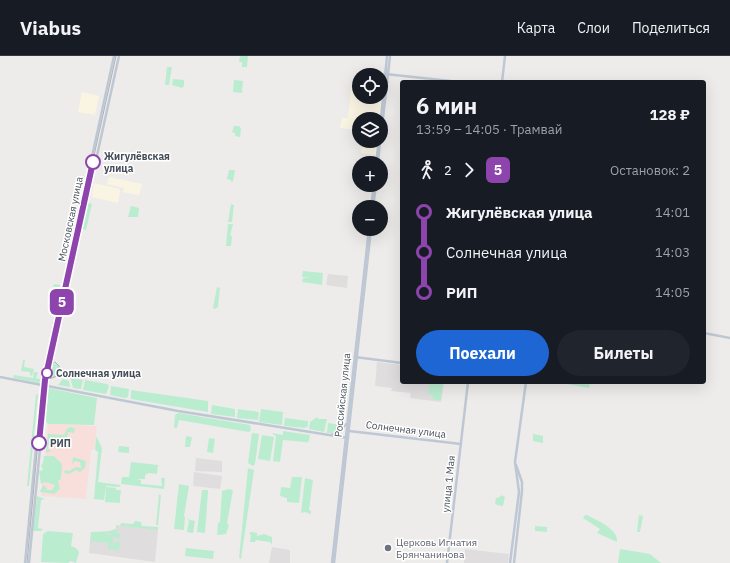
<!DOCTYPE html>
<html lang="ru">
<head>
<meta charset="utf-8">
<style>
  body { margin:0; font-family:"IBM Plex Sans",sans-serif; background:#20242c; color:#f1f3f6; height:100vh; display:flex; flex-direction:column; font-size:15px; white-space:nowrap }
  * { box-sizing:border-box; margin:0 }
  p { font-size:13px; color:#9ea1a6 }
  .icon { flex:none; width:22px; height:22px; fill:none; stroke:currentColor; stroke-width:2; stroke-linecap:round; stroke-linejoin:round }
  .map { position:relative; flex:1; overflow:hidden }
  .details { position:absolute; left:400px; top:24px; width:306px; height:304px; display:flex; flex-direction:column; background:#171b24; border-radius:4px; box-shadow:0 4px 16px #0002 }
  .details>* { flex:none }
  .badge { padding:0 8px; border-radius:6px; font-size:14px; line-height:26px }
  .tools { position:absolute; left:352px; top:12px; display:grid; gap:8px }
  .tools a { display:grid; place-items:center; width:36px; height:36px; border-radius:50%; background:#171b24; box-shadow:0 4px 16px #0002; font-size:20px }
  .map>.badge { position:absolute; translate:-50% -50%; box-shadow:0 0 0 2px #fff }
  .legs { display:flex; align-items:center; gap:6px; height:44px; padding:0 16px; font-size:13px }
  .legs p { margin-inline-start:auto }
  .overview { display:flex; align-items:center; justify-content:space-between; height:68px; padding:0 16px }
  h1 { font-size:22px; font-weight:800; line-height:30px }
  .action { display:flex; gap:8px; margin-top:auto; padding:8px 16px }
  .action a { flex:1; height:46px; border-radius:24px; background:#1f66d5; color:#fff; font-size:16px; font-weight:800; line-height:46px; text-align:center }
  .action a+a { background:#20242c; color:#f1f3f6 }
  ul { padding:0 16px; list-style:none }
  li { display:flex; align-items:center; gap:14px; height:40px; font-size:15px }
  li i { display:grid; place-items:center; width:6px; height:100%; margin:0 5px; background:currentColor }
  li i::after { content:''; width:10px; height:10px; margin:-5px; border:3px solid; border-radius:50%; background:#171b24 }
  li p { margin-inline-start:auto }
  li:first-child i { background:linear-gradient(#0000 50%,currentColor 0) }
  li:last-child i { background:linear-gradient(currentColor 50%,#0000 0) }
  header { display:flex; align-items:center; gap:24px; box-sizing:border-box; height:56px; padding:0 20px; background:#171b24; border-bottom:1px solid #363941 }
  header strong { font-size:19px }
  nav { display:flex; gap:22px; margin-inline-start:auto; font-size:14px }
  .map>svg:first-child { display:block }
  .commercial { fill:#faf5e3 }
  .education { fill:#dfdddd }
  .medical { fill:#f9dfdb }
  .green { fill:#baecd0 }
  .lines { fill:none; stroke-linecap:round; stroke-linejoin:round }
  .secondary { stroke:#bec8d4; stroke-width:2.5 }
  .tram { stroke:#aeb1b6; stroke-width:1 }
  .line-1-casing { stroke:#fff; stroke-width:9 }
  .line-1 { stroke:#8e44ad; stroke-width:6 }
  .stop-1-dot { fill:#fff; stroke:#8e44ad; stroke-width:2 }
  .worship-dot { fill:#6b7280; stroke:#fff; stroke-width:1.5 }
  .labels { text-anchor:middle; stroke-width:3; stroke-linejoin:round; paint-order:stroke }
  .stop-label { font-size:10px; font-weight:bold; fill:#454e58; stroke:#fff; text-anchor:start }
  .street-label { font-size:10px; fill:#454e58; stroke:#fff }
  .worship-label { font-size:10px; fill:#5b616d; stroke:#fff; text-anchor:start }
</style>
</head>
<body>
<header>
<strong>Viabus</strong>
<nav><a>Карта</a><a>Слои</a><a>Поделиться</a></nav>
</header>
<div class="map">
<svg width="730" height="507" viewBox="0 0 730 507">
  <rect width="100%" height="100%" fill="#eeeceb"/>
  <g class="commercial">
    <polygon points="351,32 359,33 359,41 381,41 381,35 383,35 380,63 359,63 359,74 340,72 342,62 348,62"/>
    <polygon points="82,36 99,40 95,59 78,56"/>
    <polygon points="363,85 378,85 376,99 361,97"/>
    <polygon points="109,121 142,128 139,139 123,136 124,132 107,128"/>
    <polygon points="94,127 119,133 120,135 118,147 92,141"/>
  </g>
  <g class="education">
    <polygon points="328,218 348,220 347,232 326,229"/>
    <polygon points="377,306 402,309 402,326 444,326 441,346 410,342 411,337 391,335 392,332 375,330"/>
    <polygon points="196,402 222,405 222,416 195,415"/>
    <polygon points="194,416 222,420 220,433 193,430"/>
    <polygon points="116,469 158,474 155,506 89,497 91,476 110,475 116,473"/>
    <polygon points="272,491 290,494 290,507 269,507"/>
    <polygon points="465,493 509,498 508,507 464,507"/>
  </g>
  <polygon class="medical" points="48,368 97,370 94,394 91,394 86,443 41,440"/>
  <g class="green">
    <polygon points="240,0 248,0 247,11 242,11 242,6 239,6"/>
    <polygon points="167,11 172,11 169,29 165,29"/>
    <polygon points="173,23 184,24 184,30 182,32 172,29"/>
    <polygon points="234,24 243,25 242,37 233,36"/>
    <polygon points="234,70 239,70 241,73 240,81 235,80 235,77 232,76"/>
    <polygon points="229,114 235,114 233,125 231,126 231,124 227,123"/>
    <polygon points="88,147 92,148 86,174 82,173"/>
    <polygon points="231,148 234,149 232,166 228,166"/>
    <polygon points="131,150 139,152 138,161 128,161"/>
    <polygon points="228,168 233,168 230,180 232,180 231,190 226,190"/>
    <polygon points="303,215 323,217 322,229 302,226 303,222 311,222 302,221"/>
    <polygon points="54,228 60,229 58,243 51,241"/>
    <polygon points="217,231 220,232 218,251 215,253 213,252"/>
    <polygon points="23,304 25,304 24,311 34,313 32,320 30,319 30,316 21,315"/>
    <polygon points="52,306 58,309 60,316 56,321 49,323 52,316"/>
    <polygon points="68,313 73,322 83,324 81,333 73,332"/>
    <polygon points="34,316 38,316 36,322 34,322 41,323 39,327 14,322 13,320 14,319 33,322"/>
    <polygon points="63,323 69,325 70,331 58,329"/>
    <polygon points="85,324 107,328 109,330 106,338 83,334"/>
    <polygon points="432,326 443,326 441,344 434,344 432,339 428,338 430,327"/>
    <polygon points="556,326 590,326 589,332"/>
    <polygon points="111,330 129,333 128,341 125,342 110,339"/>
    <polygon points="48,332 97,342 94,369 48,368 46,366"/>
    <polygon points="131,334 208,345 208,356 131,343"/>
    <polygon points="36,338 38,339 29,430 27,430"/>
    <polygon points="212,349 235,353 235,361 211,358"/>
    <polygon points="238,353 259,356 258,364 237,362"/>
    <polygon points="261,353 283,356 282,369 259,366"/>
    <polygon points="178,357 250,369 251,374 249,376 179,364 177,372 174,372 175,359"/>
    <polygon points="317,361 318,363 327,363 324,376 309,373 310,366"/>
    <polygon points="285,362 308,365 308,370 305,372 284,370"/>
    <polygon points="328,367 341,369 343,371 332,377 327,377"/>
    <polygon points="71,371 75,373 74,377 68,376 66,388 61,390 52,388 50,390 48,389 48,393 51,395 46,397 48,378 64,379 67,373"/>
    <polygon points="283,375 310,379 309,385 306,387 305,386 283,384 280,406 273,405 276,380 271,377 283,379"/>
    <polygon points="252,377 259,378 255,408 253,410 248,407"/>
    <polygon points="533,378 543,380 543,387 533,385"/>
    <polygon points="262,379 274,381 270,405 258,403"/>
    <polygon points="96,380 102,392 98,426 121,429 119,431 106,430 104,444 94,443 98,396 95,394"/>
    <polygon points="186,380 192,381 190,391 185,391"/>
    <polygon points="209,382 215,383 213,397 207,396"/>
    <polygon points="119,390 129,391 129,397 118,396"/>
    <polygon points="44,400 54,400 62,408 61,423 58,425 60,433 54,438 40,436 43,429 47,432 46,434 52,434 55,429 45,426 41,428 39,415 43,414 41,409 43,407"/>
    <polygon points="73,401 86,405 85,412 80,416 76,414 69,418 64,417 65,414 69,415 76,411 81,412 80,406 75,405 72,408"/>
    <polygon points="131,406 158,409 157,418 149,417 145,419 145,423 136,423 141,424 141,428 162,430 161,422 165,422 164,433 121,428 122,421 129,421"/>
    <polygon points="248,412 254,414 241,503 239,502"/>
    <polygon points="292,421 302,421 299,447 287,446 287,442 280,440 281,431 290,432"/>
    <polygon points="305,422 313,424 309,454 311,455 311,458 305,456 301,457"/>
    <polygon points="179,428 189,430 184,460 185,461 184,474 174,473"/>
    <polygon points="106,431 116,432 116,437 116,434 121,434 120,442 115,441 120,442 120,447 105,446"/>
    <polygon points="229,433 233,434 227,467 229,469 226,478 217,479 218,467 220,466 222,435"/>
    <polygon points="202,434 208,434 208,436 205,477 197,476"/>
    <polygon points="159,438 161,439 158,469 156,469"/>
    <polygon points="501,439 505,441 503,450 497,449 495,447 496,442 500,441"/>
    <polygon points="37,440 45,443 41,444 38,472 43,473 41,475 33,475"/>
    <path d="M585,459H587C596,464 619,473 617,486L597,477L600,473L583,462Z"/>
    <polygon points="639,459 643,460 640,476 637,476"/>
    <polygon points="187,463 195,465 193,477 187,476 189,465"/>
    <polygon points="135,465 141,466 142,470 158,471 158,474 120,470 121,467 133,468"/>
    <polygon points="116,470 118,470 116,476 120,478 121,482 113,481 113,479 110,477 103,478 113,479 113,488 111,487 112,489 115,488 113,487 120,485 119,494 108,493 108,487 91,485 90,489 91,476 106,476 116,473"/>
    <polygon points="535,470 547,471 547,476 535,475"/>
    <polygon points="48,475 73,477 71,490 76,492 79,496 76,507 71,505 68,507 41,506 43,478"/>
    <polygon points="251,476 257,477 257,480 264,478 272,481 272,489 270,486 256,484 255,486 250,486 251,479 249,477"/>
    <polygon points="186,492 214,495 213,503 185,500"/>
    <polygon points="620,493 650,498 661,507 618,507"/>
  </g>
  <g class="lines">
    <g class="secondary">
      <polyline points="385,18 460,26"/>
      <polyline points="502,26 505,0"/>
      <polyline points="381,63 387,0"/>
      <polyline points="381,80 390,0"/>
      <polyline points="376,107 379,85"/>
      <polyline points="378,107 380,85"/>
      <polyline points="371,151 374,129"/>
      <polyline points="373,151 376,129"/>
      <polyline points="704,277 730,282"/>
      <polyline points="355,301 402,307"/>
      <polyline points="0,321 178,355 348,382"/>
      <polyline points="349,375 461,388"/>
      <polyline points="331,379 341,374 346,368"/>
      <polyline points="25,507 42,329 114,0"/>
      <polyline points="29,507 46,330 119,0"/>
      <polyline points="332,507 369,173"/>
      <polyline points="334,507 371,173"/>
      <polyline points="447,507 468,326"/>
      <polyline points="510,507 519,436 515,406 526,326"/>
      <polyline points="514,507 522,435 522,426 516,409"/>
    </g>
    <g class="tram">
      <polyline points="45,327 49,323 57,320 60,315 59,310 55,306 49,306 48,310"/>
      <polyline points="27,507 43,330 116,0"/>
    </g>
  </g>
  <g class="lines">
    <defs>
      <polyline id="line-1" points="39,387 45,324 93,106"/>
    </defs>
    <use href="#line-1" class="line-1-casing"/>
    <use href="#line-1" class="line-1"/>
  </g>
  <g class="stop-1-dot">
    <circle cx="93" cy="106" r="7"/>
    <circle cx="47" cy="317" r="5"/>
    <circle cx="39" cy="387" r="7"/>
  </g>
  <circle class="worship-dot" cx="388" cy="492" r="4"/>
  <g class="labels">
    <g class="stop-label">
      <text x="104" y="104">Жигулёвская<tspan x="104" dy="12">улица</tspan></text>
      <text x="56" y="321">Солнечная улица</text>
      <text x="50" y="391">РИП</text>
    </g>
    <g class="street-label">
      <text transform="translate(70 163) rotate(-78)" y="4">Московская улица</text>
      <text transform="translate(342 339) rotate(-84)" y="4">Российская улица</text>
      <text transform="translate(406 373) rotate(7)" y="4">Солнечная улица</text>
      <text transform="translate(448 428) rotate(-84)" y="4">улица 1 Мая</text>
    </g>
    <g class="worship-label">
      <text x="396" y="490">Церковь Игнатия<tspan x="396" dy="12">Брянчанинова</tspan></text>
    </g>
  </g>
</svg>
<div class="tools">
<a><svg class="icon" aria-label="locate" viewBox="0 0 24 24"><circle cx="12" cy="12" r="6"/><path d="M12 2v4M12 18v4M2 12h4M18 12h4"/></svg></a>
<a><svg class="icon" aria-label="layers" viewBox="0 0 24 24"><path d="M12 4l9 5-9 5-9-5zM3 14l9 5 9-5"/></svg></a>
<a>+</a>
<a>−</a>
</div>
<b class="badge" style="left:62px;top:246px;background:#8e44ad;color:#fff">5</b>
<section class="details">
<div class="overview"><div><h1>6 мин</h1><p>13:59 – 14:05 · Трамвай</p></div><b>128 ₽</b></div>
<div class="legs"><svg class="icon" aria-label="walk" viewBox="0 0 24 24"><circle cx="13" cy="4" r="2"/><path d="M13 8l-2 6 4 7M11 14l-3 7M7 12l3-4h3l4 4"/></svg>2<svg class="icon" aria-label="forward" viewBox="0 0 24 24"><path d="M9 5l7 7-7 7"/></svg><b class="badge" style="background:#8e44ad;color:#fff">5</b><p>Остановок: 2</p></div>
<ul>
<li><i style="color:#8e44ad"></i><b>Жигулёвская улица</b><p>14:01</p></li>
<li><i style="color:#8e44ad"></i><span>Солнечная улица</span><p>14:03</p></li>
<li><i style="color:#8e44ad"></i><b>РИП</b><p>14:05</p></li>
</ul>
<div class="action"><a>Поехали</a><a>Билеты</a></div>
</section>
</div>
</body>
</html>
